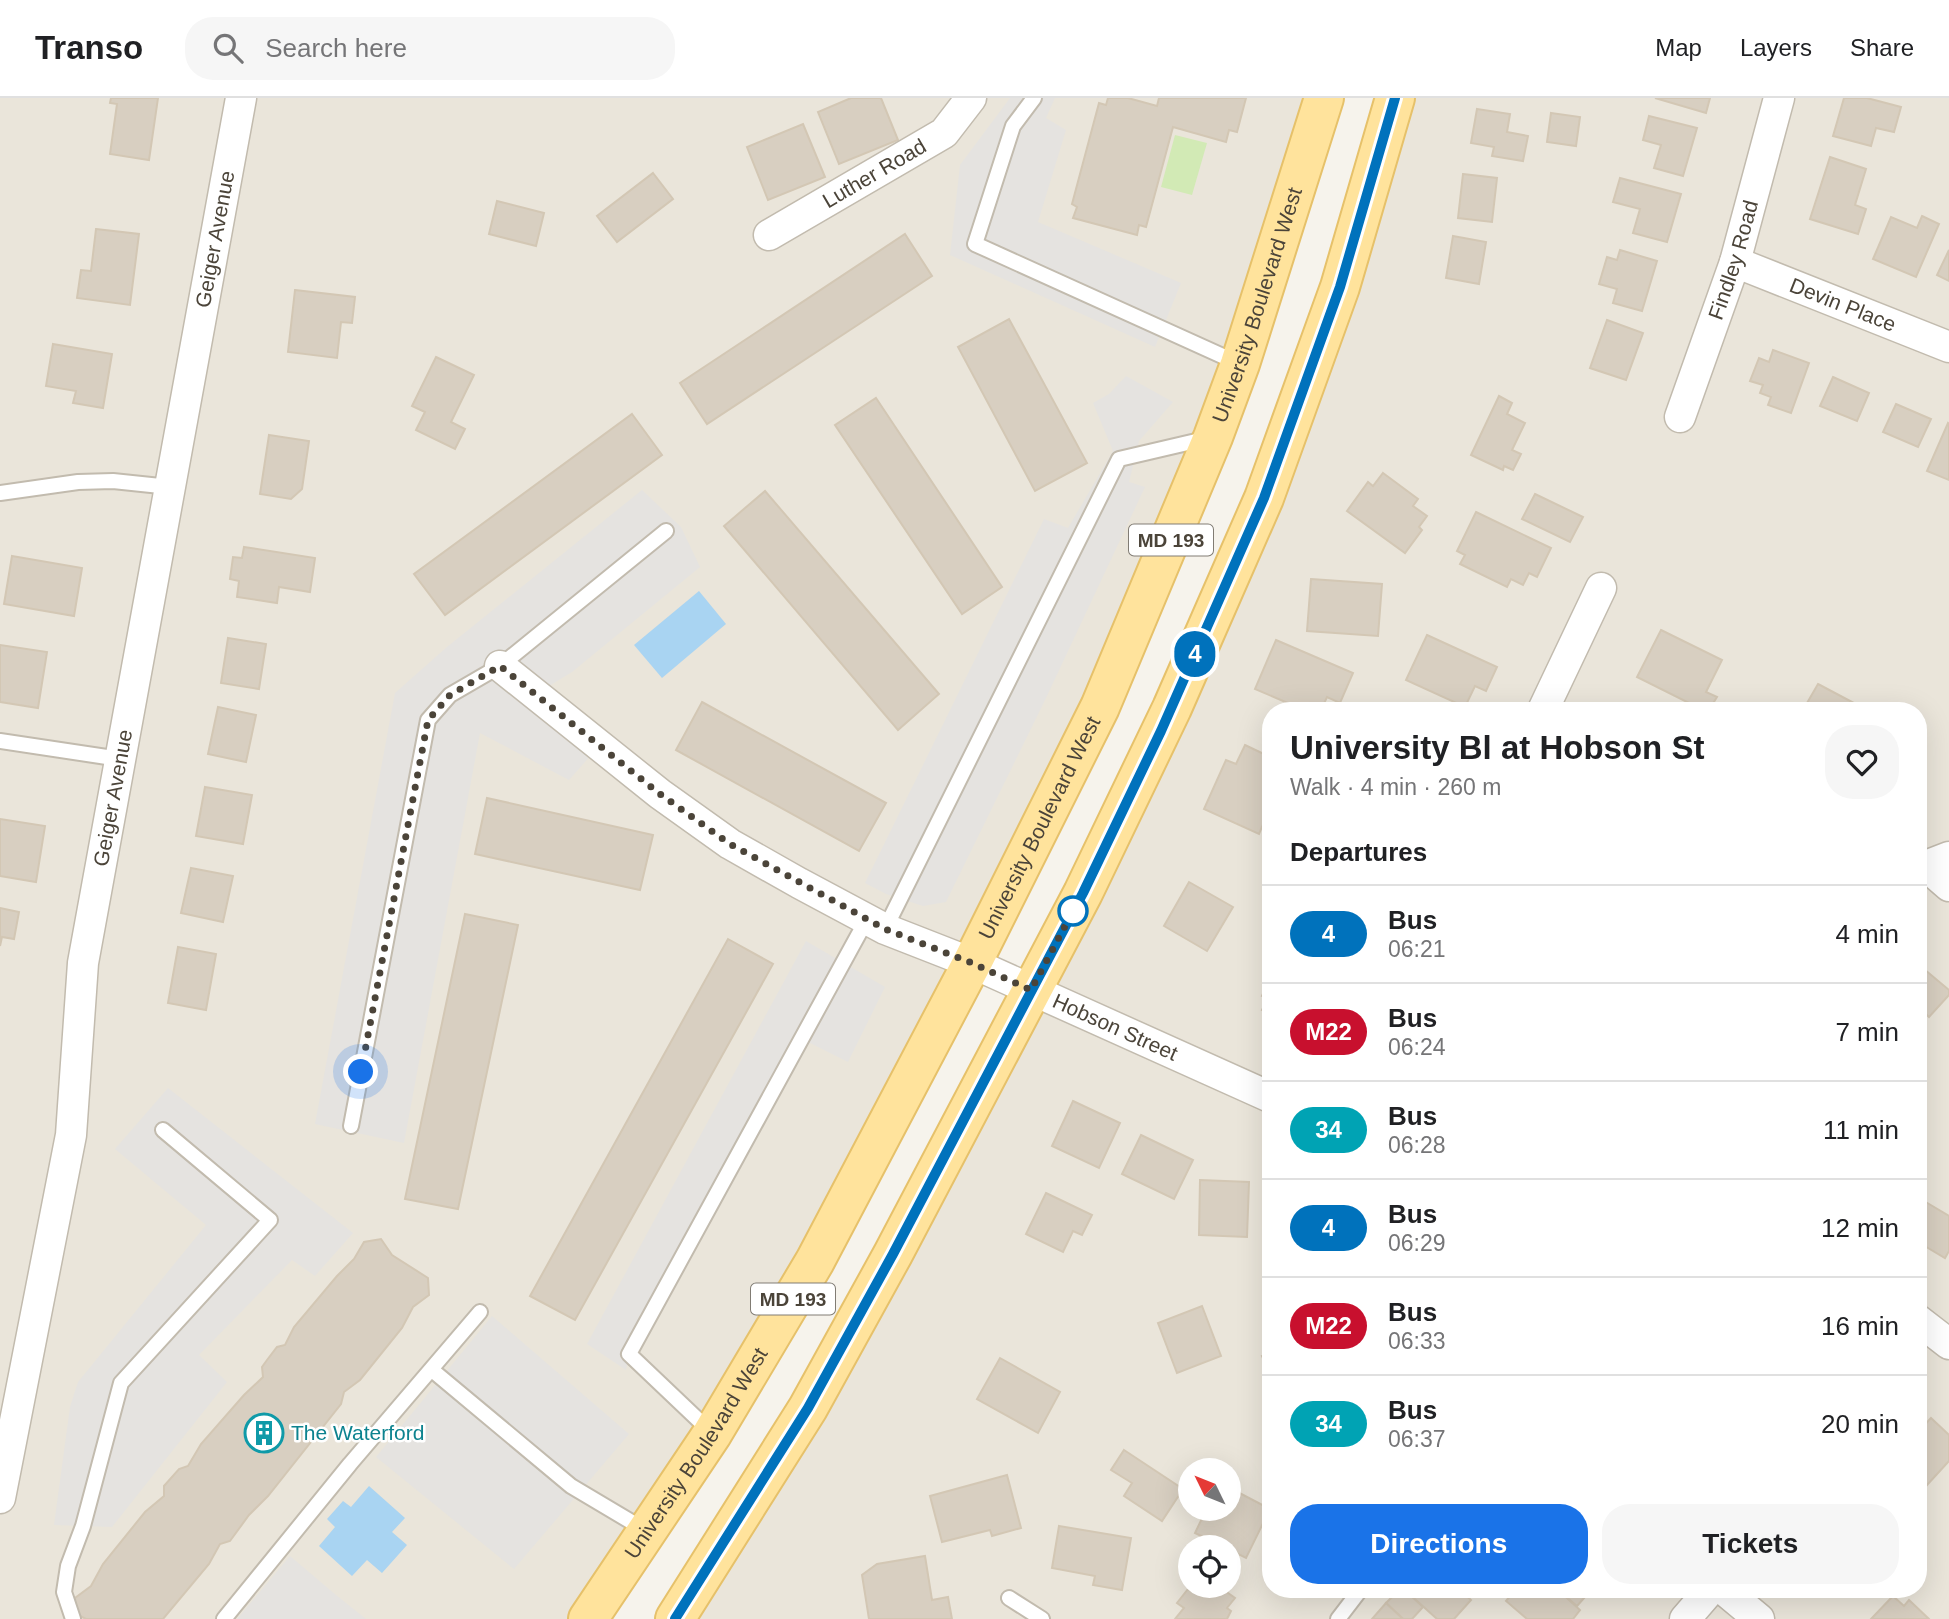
<!DOCTYPE html>
<html lang="en">
<head>
<meta charset="utf-8">
<style>
  body { margin:0; font-family:Arial,sans-serif; background:#f6f6f6; color:#202124; height:100vh; display:flex; flex-direction:column; font-size:26px; white-space:nowrap }
  * { box-sizing:border-box; margin:0 }
  p { font-size:23px; color:#757577 }
  .icon { flex:none; width:38px; height:38px; fill:none; stroke:currentColor; stroke-width:2; stroke-linecap:round; stroke-linejoin:round }
  .map { position:relative; flex:1; overflow:hidden }
  .side { position:absolute; left:1262px; top:604px; width:665px; height:896px; display:flex; flex-direction:column; background:#fff; border-radius:28px; box-shadow:0 7px 28px #0002 }
  .side>* { flex:none }
  .badge { padding:0 14px; border-radius:23px; font-size:24px; line-height:46px }
  .needle { width:46px; rotate:313deg }
  .controls { position:absolute; left:1178px; top:1360px; display:grid; gap:14px }
  .controls a { display:grid; place-items:center; width:63px; height:63px; border-radius:50%; background:#fff; box-shadow:0 7px 28px #0002; font-size:35px }
  .you { position:absolute; width:35px; height:35px; margin:-18px; border:5px solid #fff; border-radius:50%; background:#1a73e8; box-shadow:0 0 0 10px #1a73e833 }
  .map>.badge { position:absolute; translate:-50% -50%; box-shadow:0 0 0 4px #fff }
  h2 { padding:0 28px; font-size:26px; line-height:63px }
  .round { display:grid; place-items:center; flex:none; width:74px; height:74px; border-radius:28px; background:#f6f6f6 }
  .overview { display:flex; align-items:center; justify-content:space-between; height:119px; padding:0 28px }
  h1 { font-size:33px; font-weight:600; line-height:52px }
  .cta { display:flex; gap:14px; margin-top:auto; padding:14px 28px }
  .cta a { flex:1; height:80px; border-radius:28px; background:#1a73e8; color:#fff; font-size:28px; font-weight:600; line-height:80px; text-align:center }
  .cta a+a { background:#f6f6f6; color:#202124 }
  ul { padding:0; list-style:none }
  li { display:flex; align-items:center; gap:21px; height:98px; padding:0 28px; border-top:2px solid #e0e0e0 }
  li div { flex:1 }
  li b { display:block; font-size:26px }
  li em { font-style:normal }
  li .badge { min-width:77px; font-weight:700; text-align:center }
  header { display:flex; align-items:center; gap:42px; box-sizing:border-box; height:98px; padding:0 35px; background:#fff; border-bottom:2px solid #e0e0e0 }
  header strong { font-size:33px }
  nav { display:flex; gap:38px; margin-inline-start:auto; font-size:24px }
  .search { width:490px; height:63px; background:#f6f6f6; display:flex; align-items:center; gap:18px; box-sizing:border-box; padding:0 24px; border-radius:28px; color:#757577; font-size:26px }
  .map>svg:first-child { display:block }
  .residential { fill:#eae5da; fill-rule:evenodd }
  .green { fill:#d2eab5 }
  .parking { fill:#e5e3e0 }
  .water { fill:#a9d4f2 }
  .building { fill:#d8cfc1; stroke:#d3c7b4; stroke-width:2 }
  .lines { fill:none; stroke-linecap:round; stroke-linejoin:round }
  .lane-casing { stroke:#c2bbae; stroke-width:18 }
  .street-casing { stroke:#c2bbae; stroke-width:33 }
  .primary-casing { stroke:#e6c16a; stroke-width:42 }
  .lane { stroke:#fff; stroke-width:14 }
  .street { stroke:#fff; stroke-width:30 }
  .primary { stroke:#ffe39c; stroke-width:38 }
  .line-casing { stroke:#fff; stroke-width:16 }
  .line { stroke:#0072bc; stroke-width:10 }
  .walk { stroke:#4b4439; stroke-width:7; stroke-dasharray:0 12.6 }
  .stop-dot { fill:#fff; stroke:#0072bc; stroke-width:3.5 }
  .labels { text-anchor:middle; stroke-width:5; stroke-linejoin:round; paint-order:stroke }
  .shield { fill:#fff; stroke:#817c74; stroke-width:2 }
  .shield-label { font-size:19px; font-weight:bold; fill:#4b4439 }
  .street-label { font-size:21px; fill:#4b4439; stroke:#fff }
  .culture-label { font-size:21px; fill:#0d838f; stroke:#fff; text-anchor:start }
</style>
</head>
<body>
<header>
<strong>Transo</strong>
<div class="search"><svg class="icon" aria-label="search" viewBox="0 0 24 24"><circle cx="10" cy="10" r="6"/><path d="M15 15l6 6"/></svg>Search here</div>
<nav><a>Map</a><a>Layers</a><a>Share</a></nav>
</header>
<div class="map">
<svg width="1949" height="1521" viewBox="0 0 1949 1521">
  <rect width="100%" height="100%" fill="#f6f3ec"/>
  <g class="residential">
    <polygon points="0,0 1324,0 1240,266 972,865 588,1521 0,1521"/>
    <path d="M1395,0H1949V1521H675L1172,610ZM1270,612H1918V1491H1270ZM1190,1372H1228V1410H1190ZM1190,1449H1228V1488H1190Z"/>
  </g>
  <polygon class="green" points="1175,37 1207,45 1192,97 1161,89"/>
  <g class="parking">
    <polygon points="1010,0 1055,0 1046,20 1066,32 1038,124 1181,185 1155,249 950,157 960,67"/>
    <polygon points="1126,278 1173,304 1139,343 1129,384 1145,389 1046,600 946,804 923,808 886,796 865,785 1044,421 1068,430 1113,353 1093,305 1109,296"/>
    <polygon points="642,392 681,429 700,469 572,574 536,596 599,648 569,682 480,635 404,1045 315,1026 395,595 447,549"/>
    <polygon points="806,843 885,889 848,964 802,941 629,1256 626,1272 587,1246"/>
    <polygon points="168,990 353,1135 315,1178 292,1162 199,1257 227,1284 112,1429 54,1427 70,1309 78,1284 206,1127 115,1051"/>
    <polygon points="492,1218 629,1336 514,1471 376,1359"/>
    <polygon points="290,1458 336,1497 366,1521 237,1521"/>
  </g>
  <g class="water">
    <polygon points="699,493 726,526 662,580 634,547"/>
    <polygon points="369,1388 405,1420 392,1434 407,1447 382,1475 367,1462 352,1478 319,1448 335,1429 327,1421 343,1403 351,1409"/>
  </g>
  <g class="building">
    <polygon points="111,0 158,0 149,62 110,56 117,6 110,5"/>
    <polygon points="851,0 881,0 898,42 839,66 818,14"/>
    <polygon points="1108,0 1128,0 1157,8 1159,0 1246,0 1237,34 1229,32 1226,44 1173,29 1146,129 1139,127 1137,137 1073,120 1077,109 1072,106 1099,5 1106,7"/>
    <polygon points="1655,0 1710,0 1706,15"/>
    <polygon points="1844,0 1867,0 1901,9 1894,34 1876,30 1871,48 1833,38"/>
    <polygon points="1477,11 1510,16 1507,34 1528,38 1523,63 1492,58 1494,49 1471,45"/>
    <polygon points="1551,15 1580,19 1576,48 1547,44"/>
    <polygon points="1649,18 1697,30 1683,78 1654,70 1661,47 1643,42"/>
    <polygon points="803,26 825,79 768,102 747,49"/>
    <polygon points="1830,59 1866,71 1855,107 1866,111 1858,136 1810,121"/>
    <polygon points="653,75 673,101 617,144 597,118"/>
    <polygon points="1463,76 1497,80 1492,124 1458,120"/>
    <polygon points="1620,80 1681,96 1667,144 1633,135 1640,111 1613,104"/>
    <polygon points="497,103 544,115 536,148 489,136"/>
    <polygon points="1922,118 1939,126 1916,179 1873,161 1891,119 1917,130"/>
    <polygon points="96,131 139,136 130,207 77,200 81,172 91,173"/>
    <polygon points="905,136 932,178 707,326 680,285"/>
    <polygon points="1453,138 1486,144 1479,186 1446,180"/>
    <polygon points="1620,152 1657,163 1642,213 1613,205 1617,191 1599,186 1607,159 1617,162"/>
    <polygon points="1949,152 1949,183 1937,177"/>
    <polygon points="295,192 355,199 352,225 341,224 337,260 288,254"/>
    <polygon points="1009,221 1087,365 1035,393 958,249"/>
    <polygon points="1607,222 1643,235 1626,282 1590,270"/>
    <polygon points="53,246 112,256 103,310 73,305 76,293 46,288"/>
    <polygon points="1773,252 1809,265 1791,315 1768,307 1771,299 1760,295 1763,287 1750,283 1759,260 1769,264"/>
    <polygon points="436,259 474,277 451,324 465,331 455,351 416,332 425,314 412,308"/>
    <polygon points="1833,279 1869,295 1857,323 1820,308"/>
    <polygon points="1499,298 1512,305 1507,316 1525,325 1512,352 1521,356 1513,372 1504,368 1503,372 1471,357"/>
    <polygon points="876,300 1002,489 962,516 835,327"/>
    <polygon points="1896,306 1931,321 1918,349 1883,334"/>
    <polygon points="632,316 662,357 445,517 414,476"/>
    <polygon points="1948,325 1949,326 1949,382 1927,373"/>
    <polygon points="269,337 309,343 302,391 291,401 260,396"/>
    <polygon points="1383,375 1418,401 1413,408 1427,418 1419,429 1422,432 1405,455 1347,413 1368,384 1373,388"/>
    <polygon points="765,393 939,596 898,632 724,428"/>
    <polygon points="1535,396 1583,419 1570,444 1522,421"/>
    <polygon points="1476,414 1551,450 1537,479 1529,475 1523,487 1511,481 1507,489 1460,466 1465,457 1457,453"/>
    <polygon points="244,449 315,460 310,494 279,489 277,505 237,499 239,483 230,481 233,459 242,460"/>
    <polygon points="12,458 82,470 74,518 4,506"/>
    <polygon points="1311,481 1382,486 1378,538 1307,533"/>
    <polygon points="1661,532 1722,562 1706,594 1717,599 1709,612 1703,612 1637,579"/>
    <polygon points="1427,537 1497,569 1486,593 1475,588 1465,609 1406,582"/>
    <polygon points="228,540 266,546 259,591 221,585"/>
    <polygon points="1276,542 1353,575 1340,605 1327,599 1321,612 1304,612 1255,591"/>
    <polygon points="0,547 47,554 38,610 0,604"/>
    <polygon points="1818,586 1867,612 1803,612"/>
    <polygon points="702,604 886,705 859,753 676,652"/>
    <polygon points="218,609 256,617 246,664 208,656"/>
    <polygon points="1245,647 1270,659 1270,710 1259,736 1204,711 1226,662 1236,666"/>
    <polygon points="205,689 252,697 243,746 196,738"/>
    <polygon points="487,700 653,737 640,792 475,756"/>
    <polygon points="0,721 45,728 36,784 0,778"/>
    <polygon points="191,770 233,778 223,824 181,815"/>
    <polygon points="1189,784 1233,809 1207,853 1164,828"/>
    <polygon points="0,810 19,814 14,841 2,839 0,848"/>
    <polygon points="465,816 518,827 458,1111 405,1101"/>
    <polygon points="728,841 773,866 575,1222 530,1198"/>
    <polygon points="178,849 216,856 206,912 168,905"/>
    <polygon points="1918,866 1949,892 1949,897 1929,919 1918,909"/>
    <polygon points="1270,880 1270,916 1262,912 1268,900 1262,898"/>
    <polygon points="1073,1003 1120,1025 1099,1070 1052,1048"/>
    <polygon points="1141,1037 1193,1062 1174,1101 1122,1076"/>
    <polygon points="1200,1082 1249,1084 1247,1139 1199,1137"/>
    <polygon points="1046,1095 1092,1117 1082,1137 1073,1133 1063,1154 1026,1136"/>
    <polygon points="1924,1103 1949,1118 1949,1153 1945,1160 1918,1144 1918,1113"/>
    <polygon points="381,1141 392,1157 428,1180 429,1197 413,1209 402,1230 360,1282 344,1294 341,1306 268,1398 249,1417 230,1443 220,1446 209,1466 163,1521 86,1521 76,1516 75,1500 91,1488 103,1466 145,1414 164,1398 164,1388 179,1371 188,1368 201,1346 244,1297 263,1279 262,1269 267,1262 277,1249 285,1247 294,1229 337,1178 354,1161 364,1144"/>
    <polygon points="1202,1208 1221,1258 1177,1275 1158,1225"/>
    <polygon points="1270,1255 1270,1276 1262,1258"/>
    <polygon points="1000,1260 1060,1294 1038,1335 977,1301"/>
    <polygon points="1931,1320 1949,1337 1949,1363 1927,1387 1918,1379 1918,1334"/>
    <polygon points="1124,1352 1183,1391 1162,1423 1124,1398 1132,1385 1111,1372"/>
    <polygon points="1007,1377 1021,1430 992,1438 990,1432 942,1444 930,1398"/>
    <polygon points="1228,1389 1270,1411 1246,1460 1228,1451 1228,1449 1224,1449 1195,1435 1207,1410 1228,1410"/>
    <polygon points="1059,1428 1131,1440 1122,1492 1093,1487 1095,1478 1052,1470"/>
    <polygon points="925,1458 932,1502 948,1499 952,1521 869,1521 862,1477 877,1466"/>
    <polygon points="1198,1488 1218,1488 1235,1500 1227,1510 1231,1513 1227,1521 1175,1521 1184,1510 1177,1505 1188,1491 1193,1494"/>
    <polygon points="1400,1491 1406,1493 1423,1509 1412,1521 1403,1521 1386,1505"/>
    <polygon points="1407,1491 1459,1491 1471,1502 1454,1521 1437,1521 1406,1493"/>
    <polygon points="1516,1491 1557,1491 1580,1512 1573,1521 1527,1521 1506,1503"/>
    <polygon points="1557,1491 1592,1491 1577,1508"/>
    <polygon points="1893,1498 1904,1508 1909,1502 1929,1521 1871,1521"/>
    <polygon points="1386,1505 1403,1521 1372,1521"/>
  </g>
  <g class="lines">
    <defs>
      <g id="lane">
        <polyline points="1034,0 1013,28 975,146 1238,265"/>
        <polyline points="0,395 78,384 113,383 170,389"/>
        <polyline points="0,643 120,661"/>
        <polyline points="885,831 1119,361 1209,340"/>
        <polyline points="351,1028 428,622 450,597 500,568 666,433"/>
        <polyline points="432,1272 571,1388 645,1432"/>
        <polyline points="710,1333 629,1256 867,821"/>
        <polyline points="1009,1500 1042,1521"/>
        <polyline points="73,1521 64,1494 68,1468 83,1428 121,1285 270,1122 163,1032"/>
        <polyline points="224,1521 350,1366 480,1214"/>
        <polyline points="1338,1521 1361,1491"/>
      </g>
      <g id="street">
        <path id="s1" d="M769,137L944,35L971,0"/>
        <path id="s2" d="M1735,164L1949,249"/>
        <path id="s3" d="M1680,319L1735,164L1779,0"/>
        <path id="s4" d="M500,568L660,696L730,746L799,785L885,831L972,865L1270,999"/>
        <polyline points="1543,612 1601,490"/>
        <polyline points="1926,768 1949,788"/>
        <polyline points="1918,771 1949,759"/>
        <polyline points="1918,1222 1949,1246"/>
        <path id="s5" d="M0,1400L71,1037L83,865L241,0"/>
        <polyline points="1723,1491 1759,1521"/>
        <polyline points="1685,1521 1711,1491"/>
      </g>
      <g id="primary">
        <path id="s6" d="M588,1521L712,1336L815,1163L972,865L1100,609L1213,339L1240,266L1324,0"/>
        <polyline points="675,1521 808,1310 893,1156 1083,795 1172,610 1264,400 1340,189 1395,0"/>
      </g>
    </defs>
    <use href="#lane" class="lane-casing"/>
    <use href="#street" class="street-casing"/>
    <use href="#primary" class="primary-casing"/>
    <use href="#lane" class="lane"/>
    <use href="#street" class="street"/>
    <use href="#primary" class="primary"/>
  </g>
  <g class="lines">
    <defs>
      <polyline id="line" points="675,1521 808,1310 893,1156 1083,795 1161,633 1264,400 1340,189 1395,0"/>
    </defs>
    <use href="#line" class="line-casing"/>
    <use href="#line" class="line"/>
    <polyline class="walk" points="361,974 428,622 450,597 500,568 660,696 730,746 885,831 972,865 1031,892 1073,813"/>
  </g>
  <defs>
    <symbol id="building-ring" viewBox="-11 -11 22 22"><circle r="9.5" fill="#fff" stroke="#0f9aa8" stroke-width="1.5"/><path d="M-4-6H4V6H1V3H-1V6H-4ZM-2.5-4.3h1.7v1.8h-1.7ZM.8-4.3h1.7v1.8H.8ZM-2.5-1h1.7V.8h-1.7ZM.8-1h1.7V.8H.8Z" fill="#0f9aa8"/></symbol>
  </defs>
  <g fill-rule="evenodd">
    <use href="#building-ring" x="242" y="1313" width="44" height="44"/>
  </g>
  <circle class="stop-dot" cx="1073" cy="813" r="14"/>
  <g class="labels">
    <g class="shield">
      <rect x="1129" y="426.5" width="84" height="31" rx="5"/>
      <rect x="751" y="1185.5" width="84" height="31" rx="5"/>
    </g>
    <g class="shield-label">
      <text x="1171" y="449">MD 193</text>
      <text x="793" y="1208">MD 193</text>
    </g>
    <g class="street-label">
      <text dy="7" stroke="none"><textPath href="#s1" startOffset="122">Luther Road</textPath></text>
      <text dy="7" stroke="none"><textPath href="#s5" startOffset="1278">Geiger Avenue</textPath></text>
      <text dy="7" stroke="none"><textPath href="#s3" startOffset="166">Findley Road</textPath></text>
      <text dy="7" stroke="none"><textPath href="#s2" startOffset="116">Devin Place</textPath></text>
      <text dy="7" stroke="none"><textPath href="#s6" startOffset="1479">University Boulevard West</textPath></text>
      <text dy="7" stroke="none"><textPath href="#s5" startOffset="710">Geiger Avenue</textPath></text>
      <text dy="7" stroke="none"><textPath href="#s6" startOffset="912">University Boulevard West</textPath></text>
      <text dy="7" stroke="none"><textPath href="#s4" startOffset="718">Hobson Street</textPath></text>
      <text dy="7" stroke="none"><textPath href="#s6" startOffset="198">University Boulevard West</textPath></text>
    </g>
    <g class="culture-label">
      <text x="291" y="1342">The Waterford</text>
    </g>
  </g>
</svg>
<div class="controls">
<a><svg class="needle" viewBox="-14 -14 28 28"><path d="M0-13l5 13h-10z" fill="#e53935"/><path d="M0 13l5-13h-10z" fill="#757577"/></svg></a>
<a><svg class="icon" aria-label="locate" viewBox="0 0 24 24"><circle cx="12" cy="12" r="6"/><path d="M12 2v4M12 18v4M2 12h4M18 12h4"/></svg></a>
</div>
<div class="you" style="left:361px;top:974px"></div>
<b class="badge" style="left:1195px;top:556px;background:#0072bc;color:#fff">4</b>
<section class="side">
<div class="overview"><div><h1>University Bl at Hobson St</h1><p>Walk · 4 min · 260 m</p></div><a class="round"><svg class="icon" aria-label="heart" viewBox="0 0 24 24"><path d="M12 20l-8-8c-3-5 5-10 8-4 3-6 11-1 8 4z"/></svg></a></div>
<h2>Departures</h2>
<ul>
<li><span class="badge" style="background:#0072bc;color:#fff">4</span><div><b>Bus</b><p>06:21</p></div><em>4 min</em></li>
<li><span class="badge" style="background:#c8102e;color:#fff">M22</span><div><b>Bus</b><p>06:24</p></div><em>7 min</em></li>
<li><span class="badge" style="background:#00a3b4;color:#fff">34</span><div><b>Bus</b><p>06:28</p></div><em>11 min</em></li>
<li><span class="badge" style="background:#0072bc;color:#fff">4</span><div><b>Bus</b><p>06:29</p></div><em>12 min</em></li>
<li><span class="badge" style="background:#c8102e;color:#fff">M22</span><div><b>Bus</b><p>06:33</p></div><em>16 min</em></li>
<li><span class="badge" style="background:#00a3b4;color:#fff">34</span><div><b>Bus</b><p>06:37</p></div><em>20 min</em></li>
</ul>
<div class="cta"><a>Directions</a><a>Tickets</a></div>
</section>
</div>
</body>
</html>
